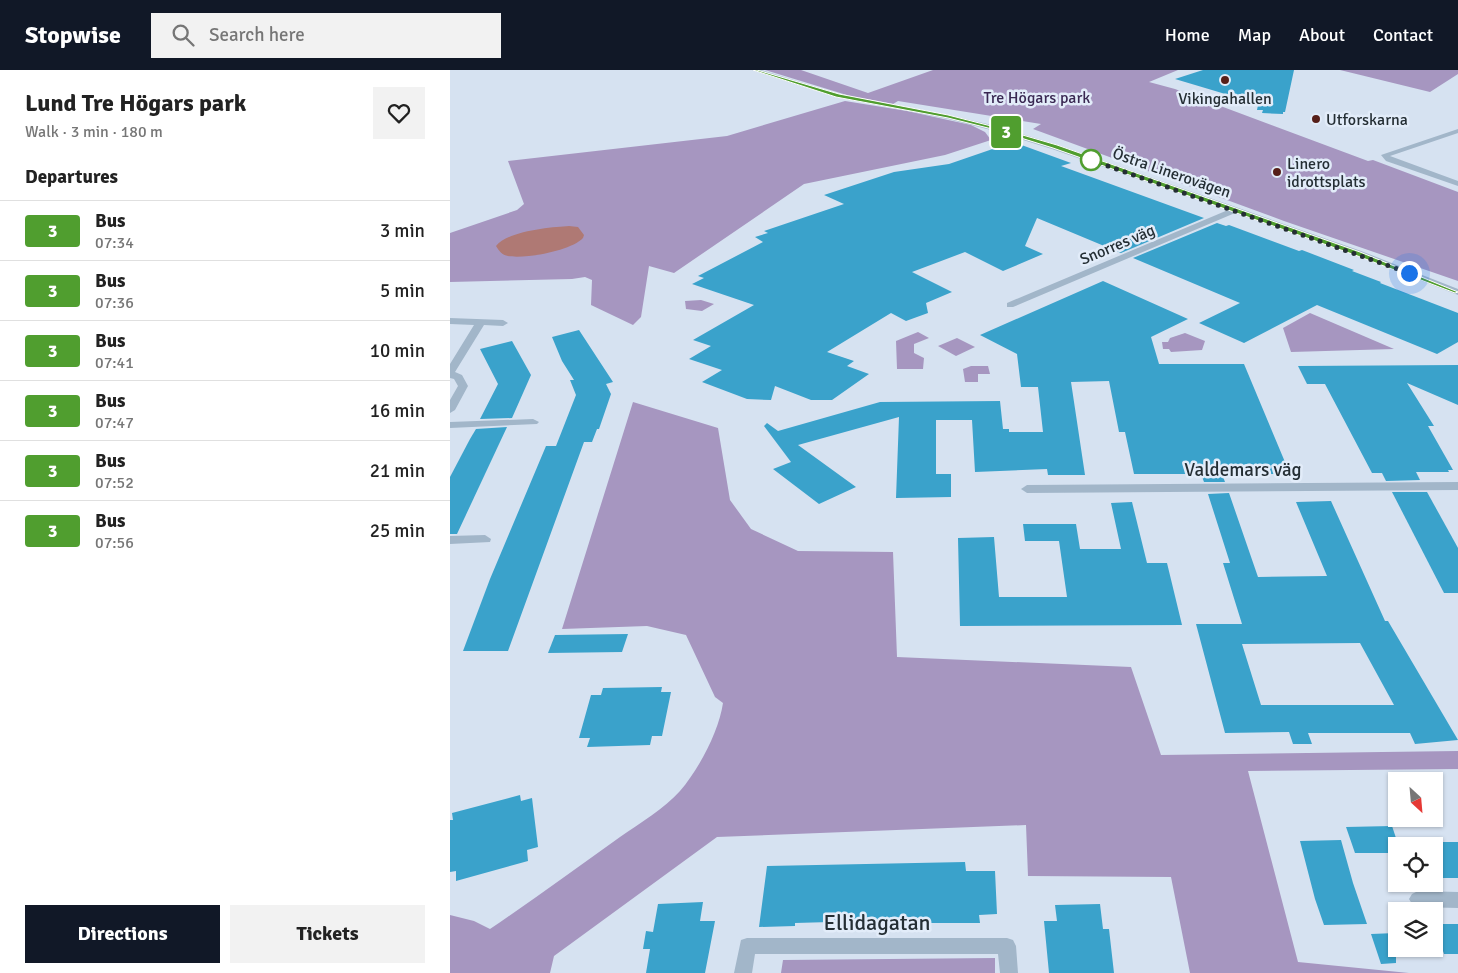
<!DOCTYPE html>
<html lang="en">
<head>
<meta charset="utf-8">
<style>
  body { margin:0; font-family:Signika,sans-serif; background:#f2f2f2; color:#222; height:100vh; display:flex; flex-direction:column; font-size:19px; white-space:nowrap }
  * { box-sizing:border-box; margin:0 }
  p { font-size:16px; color:#767676 }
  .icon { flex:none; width:28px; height:28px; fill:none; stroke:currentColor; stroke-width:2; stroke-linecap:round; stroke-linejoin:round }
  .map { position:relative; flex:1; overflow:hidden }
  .side { display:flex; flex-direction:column; background:#fff; width:450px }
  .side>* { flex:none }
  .badge { padding:0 10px; border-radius:4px; font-size:18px; line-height:32px }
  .needle { width:32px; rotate:154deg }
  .fabs { position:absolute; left:938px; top:702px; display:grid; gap:10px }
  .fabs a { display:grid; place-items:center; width:55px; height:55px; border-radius:0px; background:#fff; box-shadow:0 1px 4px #0004; font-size:25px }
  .you { position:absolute; width:25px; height:25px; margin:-12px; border:4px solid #fff; border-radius:50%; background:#1a73e8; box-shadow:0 0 0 8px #1a73e833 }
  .map>.badge { position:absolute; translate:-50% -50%; box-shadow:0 0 0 2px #fff }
  h2 { padding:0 25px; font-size:19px; line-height:45px }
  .round { display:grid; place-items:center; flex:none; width:52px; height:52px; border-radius:0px; background:#f2f2f2 }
  .headline { display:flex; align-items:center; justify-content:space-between; height:85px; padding:0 25px }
  h1 { font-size:24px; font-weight:700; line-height:38px }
  .action { display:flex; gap:10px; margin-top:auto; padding:10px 25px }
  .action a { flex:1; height:58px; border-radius:0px; background:#111827; color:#fff; font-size:20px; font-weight:700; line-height:58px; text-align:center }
  .action a+a { background:#f2f2f2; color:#222 }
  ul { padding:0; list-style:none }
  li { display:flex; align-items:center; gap:15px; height:60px; padding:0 25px; border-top:1px solid #e0e0e0 }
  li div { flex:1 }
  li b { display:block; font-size:19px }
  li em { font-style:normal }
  li .badge { min-width:55px; font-weight:700; text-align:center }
  header { display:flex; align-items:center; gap:30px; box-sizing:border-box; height:70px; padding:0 25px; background:#111827; color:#fff }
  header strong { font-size:24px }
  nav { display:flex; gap:28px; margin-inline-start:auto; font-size:18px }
  .search { width:350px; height:45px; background:#f2f2f2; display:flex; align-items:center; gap:12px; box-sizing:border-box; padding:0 18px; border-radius:0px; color:#767676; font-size:19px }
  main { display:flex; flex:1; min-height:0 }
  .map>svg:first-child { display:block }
  .green { fill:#a696c0 }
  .water { fill:#af7974 }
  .building { fill:#3aa2cb; fill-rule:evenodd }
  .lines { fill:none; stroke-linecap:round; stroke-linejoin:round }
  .street { fill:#a2b6c9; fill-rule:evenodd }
  .line { fill:#509e2f; stroke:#fff }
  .walk { stroke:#242e34; stroke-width:5; stroke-dasharray:0 9 }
  .poi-dot { fill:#561f19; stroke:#e2ecf9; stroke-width:2 }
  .stop-dot { fill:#fff; stroke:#509e2f; stroke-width:2.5 }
  .labels { text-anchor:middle; stroke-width:5; stroke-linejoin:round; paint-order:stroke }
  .far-park-label { font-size:16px; fill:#392852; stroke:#e2ecf9 }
  .far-poi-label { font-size:16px; fill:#242e34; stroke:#e2ecf9; text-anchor:start }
  .far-street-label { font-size:16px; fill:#242e34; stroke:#e2ecf9 }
  .street-label { font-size:19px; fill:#242e34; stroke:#e2ecf9 }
  .near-street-label { font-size:22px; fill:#242e34; stroke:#e2ecf9 }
</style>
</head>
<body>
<header>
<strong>Stopwise</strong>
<div class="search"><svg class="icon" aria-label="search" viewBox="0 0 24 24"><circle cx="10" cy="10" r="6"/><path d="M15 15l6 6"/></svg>Search here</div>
<nav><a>Home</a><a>Map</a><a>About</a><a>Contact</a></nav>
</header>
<main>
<section class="side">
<div class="headline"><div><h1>Lund Tre Högars park</h1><p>Walk · 3 min · 180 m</p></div><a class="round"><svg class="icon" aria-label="heart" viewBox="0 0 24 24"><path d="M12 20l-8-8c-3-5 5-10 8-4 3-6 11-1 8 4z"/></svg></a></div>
<h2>Departures</h2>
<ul>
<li><span class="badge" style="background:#509e2f;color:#fff">3</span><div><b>Bus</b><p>07:34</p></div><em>3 min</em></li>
<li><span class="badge" style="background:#509e2f;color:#fff">3</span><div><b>Bus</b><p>07:36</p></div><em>5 min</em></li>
<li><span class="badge" style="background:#509e2f;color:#fff">3</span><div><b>Bus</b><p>07:41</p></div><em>10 min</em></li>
<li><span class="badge" style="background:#509e2f;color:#fff">3</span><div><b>Bus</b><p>07:47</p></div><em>16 min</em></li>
<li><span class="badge" style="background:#509e2f;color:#fff">3</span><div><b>Bus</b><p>07:52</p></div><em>21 min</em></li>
<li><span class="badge" style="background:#509e2f;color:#fff">3</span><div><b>Bus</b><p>07:56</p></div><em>25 min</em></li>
</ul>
<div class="action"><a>Directions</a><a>Tickets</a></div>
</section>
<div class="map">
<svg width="1008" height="903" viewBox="0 0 1008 903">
  <rect width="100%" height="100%" fill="#d6e2f1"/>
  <g class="green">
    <polygon points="315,0 351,0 418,23 483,0 728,0 699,12 725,19 918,91 923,90 1008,122 1008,211 834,151 583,59 591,54 448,31 443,34 400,26"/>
    <polygon points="890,0 1008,0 1008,4 980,22"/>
    <polygon points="395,31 457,41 521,55 535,62 541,70 495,85 354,114 224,203 199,196 191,247 183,255 141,235 142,210 135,207 122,209 0,212 0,163 67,140 74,134 58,91 277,66"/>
    <polygon points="251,230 264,234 252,241 236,239 235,231"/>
    <polygon points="860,243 944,279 841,282 833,258"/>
    <polygon points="468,262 479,268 464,274 464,283 474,288 473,299 447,299 446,271"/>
    <polygon points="735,263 755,271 752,280 721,282 719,279 713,279 712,272 718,272 720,268"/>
    <polygon points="507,268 525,277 506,286 488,276"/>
    <polygon points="521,296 538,296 540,304 528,304 528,312 515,312 513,299"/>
    <path d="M183,332L268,358L280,430L301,459L348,481L443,482L447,587L681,597L711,685L1008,681V699L798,701L848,892L959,903H740L721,807L578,806L576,755L267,767L104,886L100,903H0V845L24,851L40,859C84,829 127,798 170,767C190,753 214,739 230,721C249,699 269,661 273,633L265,627L236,565L197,556L112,559Z"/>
    <polygon points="545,888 545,903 331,903 333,890"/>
  </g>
  <path class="water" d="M119,156L128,157L134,165L133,168C121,181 75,189 58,186C52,185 49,181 46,176C57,161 102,157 119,156Z"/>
  <g class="building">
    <polygon points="753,0 844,0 835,42 833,42 833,44 812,43 813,40 807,40 808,35 804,35 805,33 786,32 781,30 782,26 725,9"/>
    <polygon points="563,72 621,93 611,96 754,148 671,183 587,148 575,176 593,184 553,201 515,182 462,202 502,222 476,233 478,243 456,251 441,243 377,282 404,291 397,296 419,304 382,330 361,330 325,316 321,330 297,329 252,312 272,300 239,289 261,276 243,270 304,235 242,214 254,208 248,206 313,172 305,167 318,163 314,161 394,134 374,125 444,102 499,94"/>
    <polygon points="767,153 776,156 779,155 849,181 852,180 904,200 902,201 931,212 930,213 1008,243 1008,272 987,284 867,235 794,273 749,253 790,233 683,188"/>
    <polygon points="653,211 738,249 701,267 709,294 794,294 840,404 772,404 775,412 754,412 751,404 684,404 675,362 669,362 659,311 621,312 635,405 598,405 597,399 525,402 522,350 486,350 486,404 501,404 501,427 446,428 449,347 348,375 406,417 369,434 323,399 341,392 314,356 317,353 328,361 430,332 550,331 553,359 559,359 559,362 593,362 588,317 571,317 567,284 530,265"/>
    <polygon points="129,260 163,312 156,314 161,324 149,359 147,359 142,372 134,372 58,581 13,581 40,509 96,376 106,376 126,325 120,310 124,310 112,291 102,267"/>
    <polygon points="62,271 81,305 62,348 30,349 48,314 30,279"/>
    <polygon points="1008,295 1008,335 957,313 984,356 978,356 1003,400 998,400 999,402 966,402 970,410 936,411 932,403 922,403 875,314 857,314 848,296"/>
    <polygon points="57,357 7,464 0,464 0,407 20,369 26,359"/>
    <polygon points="942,422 977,422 1008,478 1008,523 994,523"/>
    <path d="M779,423L808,507L877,506L846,432L881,431L935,551H938L1008,670L965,674L960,663H858L862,674H843L839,662L775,663L746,554H792L773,493H780L758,424ZM910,573L944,635H811L792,574Z"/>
    <polygon points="682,432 697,493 717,493 732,555 510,556 508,468 544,467 549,527 617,527 609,471 575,471 573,454 626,454 630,479 671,479 661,433"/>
    <polygon points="178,564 172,582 98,583 105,565"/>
    <polygon points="212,617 211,622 221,622 212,666 202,666 200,675 137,677 140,668 129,668 141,625 151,625 153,618"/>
    <polygon points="70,725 71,731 82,728 88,777 77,780 78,791 6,811 6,801 0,802 0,750 3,750 2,743"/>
    <polygon points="942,756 946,768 946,783 905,783 896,757"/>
    <polygon points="891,770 903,813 917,854 874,855 865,829 850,771"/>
    <rect x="984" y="772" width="24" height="36"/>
    <polygon points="515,792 516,801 545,801 547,844 529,845 530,853 451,853 451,850 345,853 345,856 309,857 317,796"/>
    <polygon points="253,832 250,851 265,851 255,903 196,903 200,879 193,879 196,861 203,862 208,834"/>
    <polygon points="650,834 653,859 659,859 664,903 599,903 594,851 607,851 605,835"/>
    <polygon points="984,854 1008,854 1008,884 994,884"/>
    <polygon points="946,863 946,893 931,894 921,864"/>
  </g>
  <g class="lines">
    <g class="street">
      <polygon points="302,0 311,0 389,24 498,45 546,56 608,75 911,181 1008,219 1008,225 905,185 785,143 563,237 557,237 557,233 778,140 602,79 541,60 498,49 386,27"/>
      <polygon points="1008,59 1008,63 940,86 1008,111 1008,116 936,91 931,85"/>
      <polygon points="0,248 53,250 58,253 53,256 34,255 5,302 12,305 18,316 5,340 0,343 0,330 8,316 4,309 0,308 0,294 24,255 0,254"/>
      <polygon points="83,349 89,352 87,354 0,358 0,352"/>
      <polygon points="1008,412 1008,420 577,423 571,419 577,415"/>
      <polygon points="35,465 41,469 40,472 0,474 0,466"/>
      <polygon points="968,821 1008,822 1008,838 968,837 962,834 959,829 962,824"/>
      <polygon points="297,868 557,868 563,870 566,876 568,903 550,903 548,884 305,884 302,903 284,903 291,870"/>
    </g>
  </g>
  <polygon class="line" points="303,0 307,0 389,24 498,45 545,57 607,75 910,182 1008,222 1005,223 905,185 603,78 542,59 498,48 386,27"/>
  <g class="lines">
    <polyline class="walk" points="641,90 959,203"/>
  </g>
  <g class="poi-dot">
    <circle cx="775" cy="10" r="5"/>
    <circle cx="866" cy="49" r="5"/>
    <circle cx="827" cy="102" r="5"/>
  </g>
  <circle class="stop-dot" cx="641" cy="90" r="10"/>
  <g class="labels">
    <g class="far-park-label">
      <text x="587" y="33">Tre Högars park</text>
    </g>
    <g class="far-poi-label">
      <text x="775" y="34" text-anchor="middle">Vikingahallen</text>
      <text x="876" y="55">Utforskarna</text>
      <text x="837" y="99">Linero<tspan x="837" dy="18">idrottsplats</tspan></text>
    </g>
    <g class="far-street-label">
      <text transform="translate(722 102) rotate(19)" y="6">Östra Linerovägen</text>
      <text transform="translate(667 174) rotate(-23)" y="6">Snorres väg</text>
    </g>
    <g class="street-label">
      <text x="793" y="406">Valdemars väg</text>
    </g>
    <g class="near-street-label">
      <text x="427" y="860">Ellidagatan</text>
    </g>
  </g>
</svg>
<div class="fabs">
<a><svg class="needle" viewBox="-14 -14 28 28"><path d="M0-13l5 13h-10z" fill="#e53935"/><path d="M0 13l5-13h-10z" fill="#767676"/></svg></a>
<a><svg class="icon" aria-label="locate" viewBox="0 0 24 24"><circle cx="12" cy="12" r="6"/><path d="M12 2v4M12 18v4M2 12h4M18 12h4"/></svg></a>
<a><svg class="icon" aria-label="layers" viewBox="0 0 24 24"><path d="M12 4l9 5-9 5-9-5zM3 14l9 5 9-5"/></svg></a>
</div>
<div class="you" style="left:959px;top:203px"></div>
<b class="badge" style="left:556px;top:62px;background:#509e2f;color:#fff">3</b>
</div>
</main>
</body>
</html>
